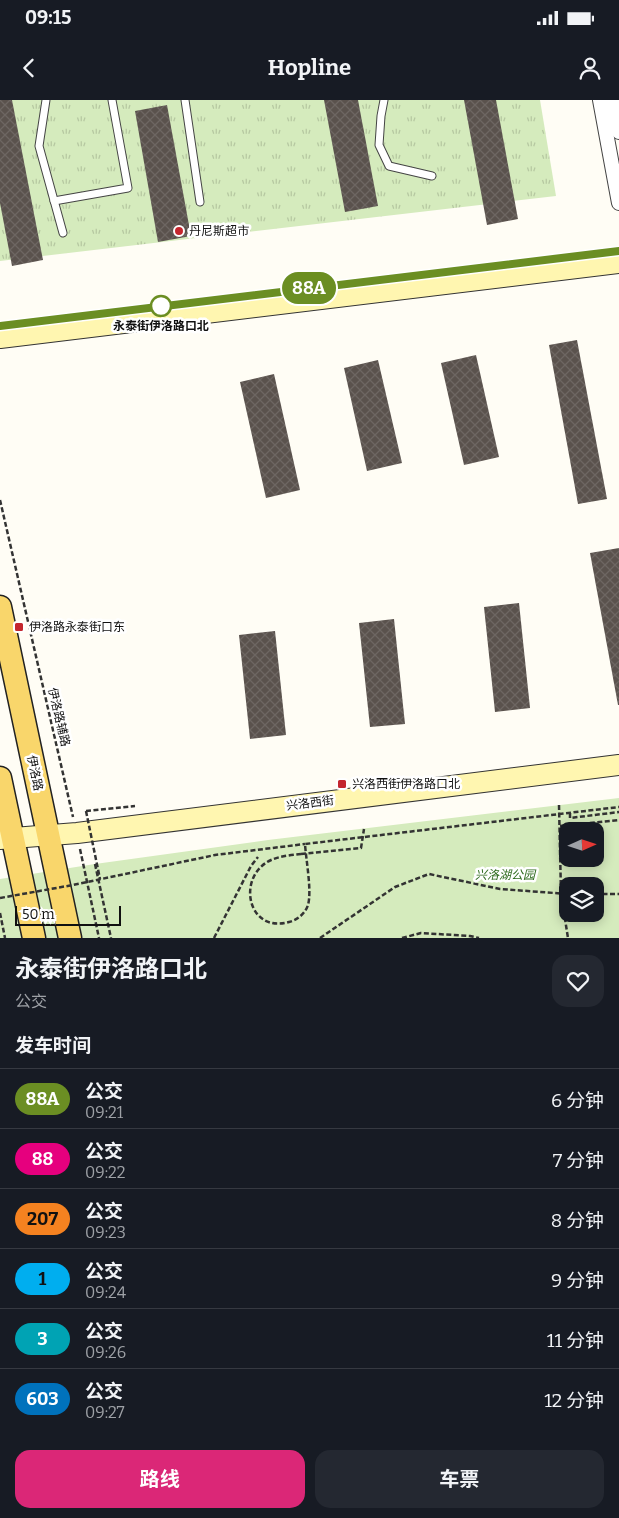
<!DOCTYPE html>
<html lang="zh">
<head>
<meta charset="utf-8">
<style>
  body { margin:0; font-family:Bitter,"Noto Sans SC",serif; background:#242831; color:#f1f3f6; height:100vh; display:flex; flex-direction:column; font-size:19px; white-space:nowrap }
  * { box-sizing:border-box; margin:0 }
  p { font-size:16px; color:#9ea1a6 }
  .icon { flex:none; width:28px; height:28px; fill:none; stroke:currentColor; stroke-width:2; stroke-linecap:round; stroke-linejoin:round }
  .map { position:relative; height:838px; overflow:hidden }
  .side { display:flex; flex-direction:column; background:#171b24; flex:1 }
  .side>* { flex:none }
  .badge { padding:0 10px; border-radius:16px; font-size:18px; line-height:32px }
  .needle { width:32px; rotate:87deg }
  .fabs { position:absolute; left:559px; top:722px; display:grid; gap:10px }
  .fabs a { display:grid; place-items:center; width:45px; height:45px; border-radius:10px; background:#171b24; box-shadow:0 2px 12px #0003; font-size:25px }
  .scale { position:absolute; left:15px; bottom:12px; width:106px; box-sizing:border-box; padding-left:5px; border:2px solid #111; border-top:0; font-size:14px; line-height:18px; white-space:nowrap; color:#111; -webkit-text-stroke:4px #fff; paint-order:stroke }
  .map>.badge { position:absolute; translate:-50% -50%; box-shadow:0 0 0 2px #fff }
  h2 { padding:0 15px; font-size:19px; line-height:45px }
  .round { display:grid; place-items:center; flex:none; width:52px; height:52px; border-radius:15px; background:#242831 }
  .summary { display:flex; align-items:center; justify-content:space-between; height:85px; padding:0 15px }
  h1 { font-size:24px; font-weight:700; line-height:38px }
  .action { display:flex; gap:10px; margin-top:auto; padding:10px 15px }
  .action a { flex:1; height:58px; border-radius:15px; background:#db2777; color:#fff; font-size:20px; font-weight:700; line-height:58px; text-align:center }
  .action a+a { background:#242831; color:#f1f3f6 }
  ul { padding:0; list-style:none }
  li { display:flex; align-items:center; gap:15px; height:60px; padding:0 15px; border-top:1px solid #363941 }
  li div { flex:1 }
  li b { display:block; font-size:19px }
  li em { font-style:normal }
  li .badge { min-width:55px; font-weight:700; text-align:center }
  .status { display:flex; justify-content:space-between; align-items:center; height:35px; padding:0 25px; background:#171b24; direction:ltr }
  .status svg { height:14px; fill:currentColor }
  header { display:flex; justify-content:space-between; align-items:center; height:65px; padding:0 15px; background:#171b24; font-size:22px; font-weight:700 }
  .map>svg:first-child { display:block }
  .grass { fill:url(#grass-tufts) }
  .park { fill:#d5ebbd; fill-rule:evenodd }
  .building { fill:url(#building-cross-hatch) }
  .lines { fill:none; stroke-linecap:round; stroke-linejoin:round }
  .lane-casing { stroke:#444; stroke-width:9 }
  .street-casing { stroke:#444; stroke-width:16 }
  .secondary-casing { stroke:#333; stroke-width:22 }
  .primary-casing { stroke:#222; stroke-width:25 }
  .path { stroke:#333; stroke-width:2.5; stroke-dasharray:5 2.5; stroke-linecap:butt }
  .lane { stroke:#fff; stroke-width:7 }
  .street { stroke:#fff; stroke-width:14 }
  .secondary { stroke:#fff6b0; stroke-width:20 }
  .primary { stroke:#f9d66b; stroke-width:22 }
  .path-bridge { stroke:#333; stroke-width:2.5; stroke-dasharray:5 2.5; stroke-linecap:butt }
  .line-casing { stroke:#fff; stroke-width:11 }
  .line { stroke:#6b8e23; stroke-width:8 }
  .poi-dot { fill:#c4262e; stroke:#fff; stroke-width:2 }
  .stop-dot { fill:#fff; stroke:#6b8e23; stroke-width:2.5 }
  .labels { text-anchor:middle; stroke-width:5; stroke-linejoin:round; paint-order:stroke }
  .poi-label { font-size:12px; fill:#111; stroke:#fff; text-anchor:start }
  .stop-label { font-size:12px; font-weight:bold; fill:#111; stroke:#fff }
  .street-label { font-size:12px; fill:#111; stroke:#fff }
  .park-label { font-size:12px; font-style:italic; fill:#2f6b1f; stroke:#fff }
</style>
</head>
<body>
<div class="status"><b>09:15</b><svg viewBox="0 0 49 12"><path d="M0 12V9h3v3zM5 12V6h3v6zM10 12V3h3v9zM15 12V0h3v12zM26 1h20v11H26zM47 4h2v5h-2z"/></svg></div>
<header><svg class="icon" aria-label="back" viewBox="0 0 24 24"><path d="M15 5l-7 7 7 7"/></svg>Hopline<svg class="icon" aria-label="person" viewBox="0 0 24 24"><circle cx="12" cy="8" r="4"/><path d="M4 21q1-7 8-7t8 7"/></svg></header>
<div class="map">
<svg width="619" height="838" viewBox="0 0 619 838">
  <defs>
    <pattern id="grass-tufts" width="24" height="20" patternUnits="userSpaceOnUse" patternTransform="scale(1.25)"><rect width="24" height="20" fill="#d5ebbd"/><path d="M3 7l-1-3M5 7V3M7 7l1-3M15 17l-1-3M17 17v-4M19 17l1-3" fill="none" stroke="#b6c8a1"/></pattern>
    <pattern id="building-cross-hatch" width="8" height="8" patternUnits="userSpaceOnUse" patternTransform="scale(1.25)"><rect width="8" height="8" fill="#5a524d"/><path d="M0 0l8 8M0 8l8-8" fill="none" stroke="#6d6662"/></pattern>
  </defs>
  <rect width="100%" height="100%" fill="#fffdf5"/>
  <polygon class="grass" points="0,0 540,0 556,96 0,161"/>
  <path class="park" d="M619,698V838H0V779L95,764L268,740ZM568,731H595V759H568ZM568,786H595V814H568Z"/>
  <g class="building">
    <polygon points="0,0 12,0 43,160 12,166 0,103"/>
    <polygon points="324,0 358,0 378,106 345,112"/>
    <polygon points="464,0 496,0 518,119 487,125"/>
    <polygon points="167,5 191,136 158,142 135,11"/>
    <polygon points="577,240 607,399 578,404 549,245"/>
    <polygon points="476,255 499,357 464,365 441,263"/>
    <polygon points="378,260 402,363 367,371 344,268"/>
    <polygon points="274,274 300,390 266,398 240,282"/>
    <polygon points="619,448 619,605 618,605 590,453"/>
    <polygon points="519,503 530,608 495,612 484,507"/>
    <polygon points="394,519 405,624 370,627 359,523"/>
    <polygon points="275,531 286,635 250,639 239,535"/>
  </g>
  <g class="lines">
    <defs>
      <g id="lane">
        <polyline points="46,0 39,46 63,133"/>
        <polyline points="185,0 200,102"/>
        <polyline points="384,0 381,16 379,45 389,66 432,76"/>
        <polyline points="54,101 128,88 112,0"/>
      </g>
      <g id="street">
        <polyline points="600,0 619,103"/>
        <polyline points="613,0 619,32"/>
      </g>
      <g id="secondary">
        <polyline points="0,238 619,163"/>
        <polyline points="0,739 77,733 619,665"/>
      </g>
      <g id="primary">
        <polyline points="0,507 70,838"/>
        <polyline points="0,678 34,838"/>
      </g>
    </defs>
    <use href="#lane" class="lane-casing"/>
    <use href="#street" class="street-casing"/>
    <use href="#secondary" class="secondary-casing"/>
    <use href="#primary" class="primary-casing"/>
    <g class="path">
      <polyline points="0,400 73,717"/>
      <polyline points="559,705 561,794 568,838"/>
      <polyline points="86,711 135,706"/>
      <polyline points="570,713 570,718 619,712"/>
      <polyline points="560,726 619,720"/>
      <polyline points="80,749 99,838"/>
      <polyline points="301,754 361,748 364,729"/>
      <polyline points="95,764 111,838"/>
      <polyline points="595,794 619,794"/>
      <polyline points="0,813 5,838"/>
      <polyline points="214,838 251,766 258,757"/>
      <polyline points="320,838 395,787 429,774 500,789 568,794"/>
      <polyline points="402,838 421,833 470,836 479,838"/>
    </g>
    <use href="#lane" class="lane"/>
    <use href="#street" class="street"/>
    <use href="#secondary" class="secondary"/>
    <use href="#primary" class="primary"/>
    <g class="path-bridge">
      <polyline points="86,711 100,779"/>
      <path d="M301,754C292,755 280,756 271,760C236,776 247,834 289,822C297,820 305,814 308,805C312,791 306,760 305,744L619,707"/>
      <polyline points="0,798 73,785 215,755 305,744"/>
    </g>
  </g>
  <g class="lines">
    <defs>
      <polyline id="line" points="0,226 619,151"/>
    </defs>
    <use href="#line" class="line-casing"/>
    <use href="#line" class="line"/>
  </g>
  <g class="poi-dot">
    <circle cx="179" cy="131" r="5"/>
    <rect x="14" y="522" width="10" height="10" rx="2.5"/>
    <rect x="337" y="679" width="10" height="10" rx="2.5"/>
  </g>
  <circle class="stop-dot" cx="161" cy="206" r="10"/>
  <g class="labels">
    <g class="poi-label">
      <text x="189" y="135">丹尼斯超市</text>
      <text x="29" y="531">伊洛路永泰街口东</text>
      <text x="352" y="688">兴洛西街伊洛路口北</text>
    </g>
    <g class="stop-label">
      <text x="161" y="230">永泰街伊洛路口北</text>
    </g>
    <g class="street-label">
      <text transform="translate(59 617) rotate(77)" y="4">伊洛路辅路</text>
      <text transform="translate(35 673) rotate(78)" y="4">伊洛路</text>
      <text transform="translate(310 703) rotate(-7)" y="4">兴洛西街</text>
    </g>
    <g class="park-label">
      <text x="505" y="779">兴洛湖公园</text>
    </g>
  </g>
</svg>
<div class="fabs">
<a><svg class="needle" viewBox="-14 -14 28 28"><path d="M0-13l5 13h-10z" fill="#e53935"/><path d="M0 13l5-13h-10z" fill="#9ea1a6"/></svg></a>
<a><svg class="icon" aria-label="layers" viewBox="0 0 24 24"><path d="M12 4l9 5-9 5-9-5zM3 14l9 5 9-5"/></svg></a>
</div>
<div class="scale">50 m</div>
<b class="badge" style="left:309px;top:188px;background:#6b8e23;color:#fff">88A</b>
</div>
<section class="side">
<div class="summary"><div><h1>永泰街伊洛路口北</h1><p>公交</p></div><a class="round"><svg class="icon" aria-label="heart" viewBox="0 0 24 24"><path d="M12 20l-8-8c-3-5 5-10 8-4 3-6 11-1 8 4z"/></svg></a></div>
<h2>发车时间</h2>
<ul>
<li><span class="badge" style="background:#6b8e23;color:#fff">88A</span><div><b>公交</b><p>09:21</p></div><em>6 分钟</em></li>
<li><span class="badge" style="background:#e6007e;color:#fff">88</span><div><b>公交</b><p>09:22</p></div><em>7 分钟</em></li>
<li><span class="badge" style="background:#f58220;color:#111">207</span><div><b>公交</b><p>09:23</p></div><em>8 分钟</em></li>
<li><span class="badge" style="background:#00aeef;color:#111">1</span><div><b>公交</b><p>09:24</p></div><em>9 分钟</em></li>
<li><span class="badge" style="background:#00a3b4;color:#fff">3</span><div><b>公交</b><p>09:26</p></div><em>11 分钟</em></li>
<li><span class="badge" style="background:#0072bc;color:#fff">603</span><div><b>公交</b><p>09:27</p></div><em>12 分钟</em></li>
</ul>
<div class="action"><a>路线</a><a>车票</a></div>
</section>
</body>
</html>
